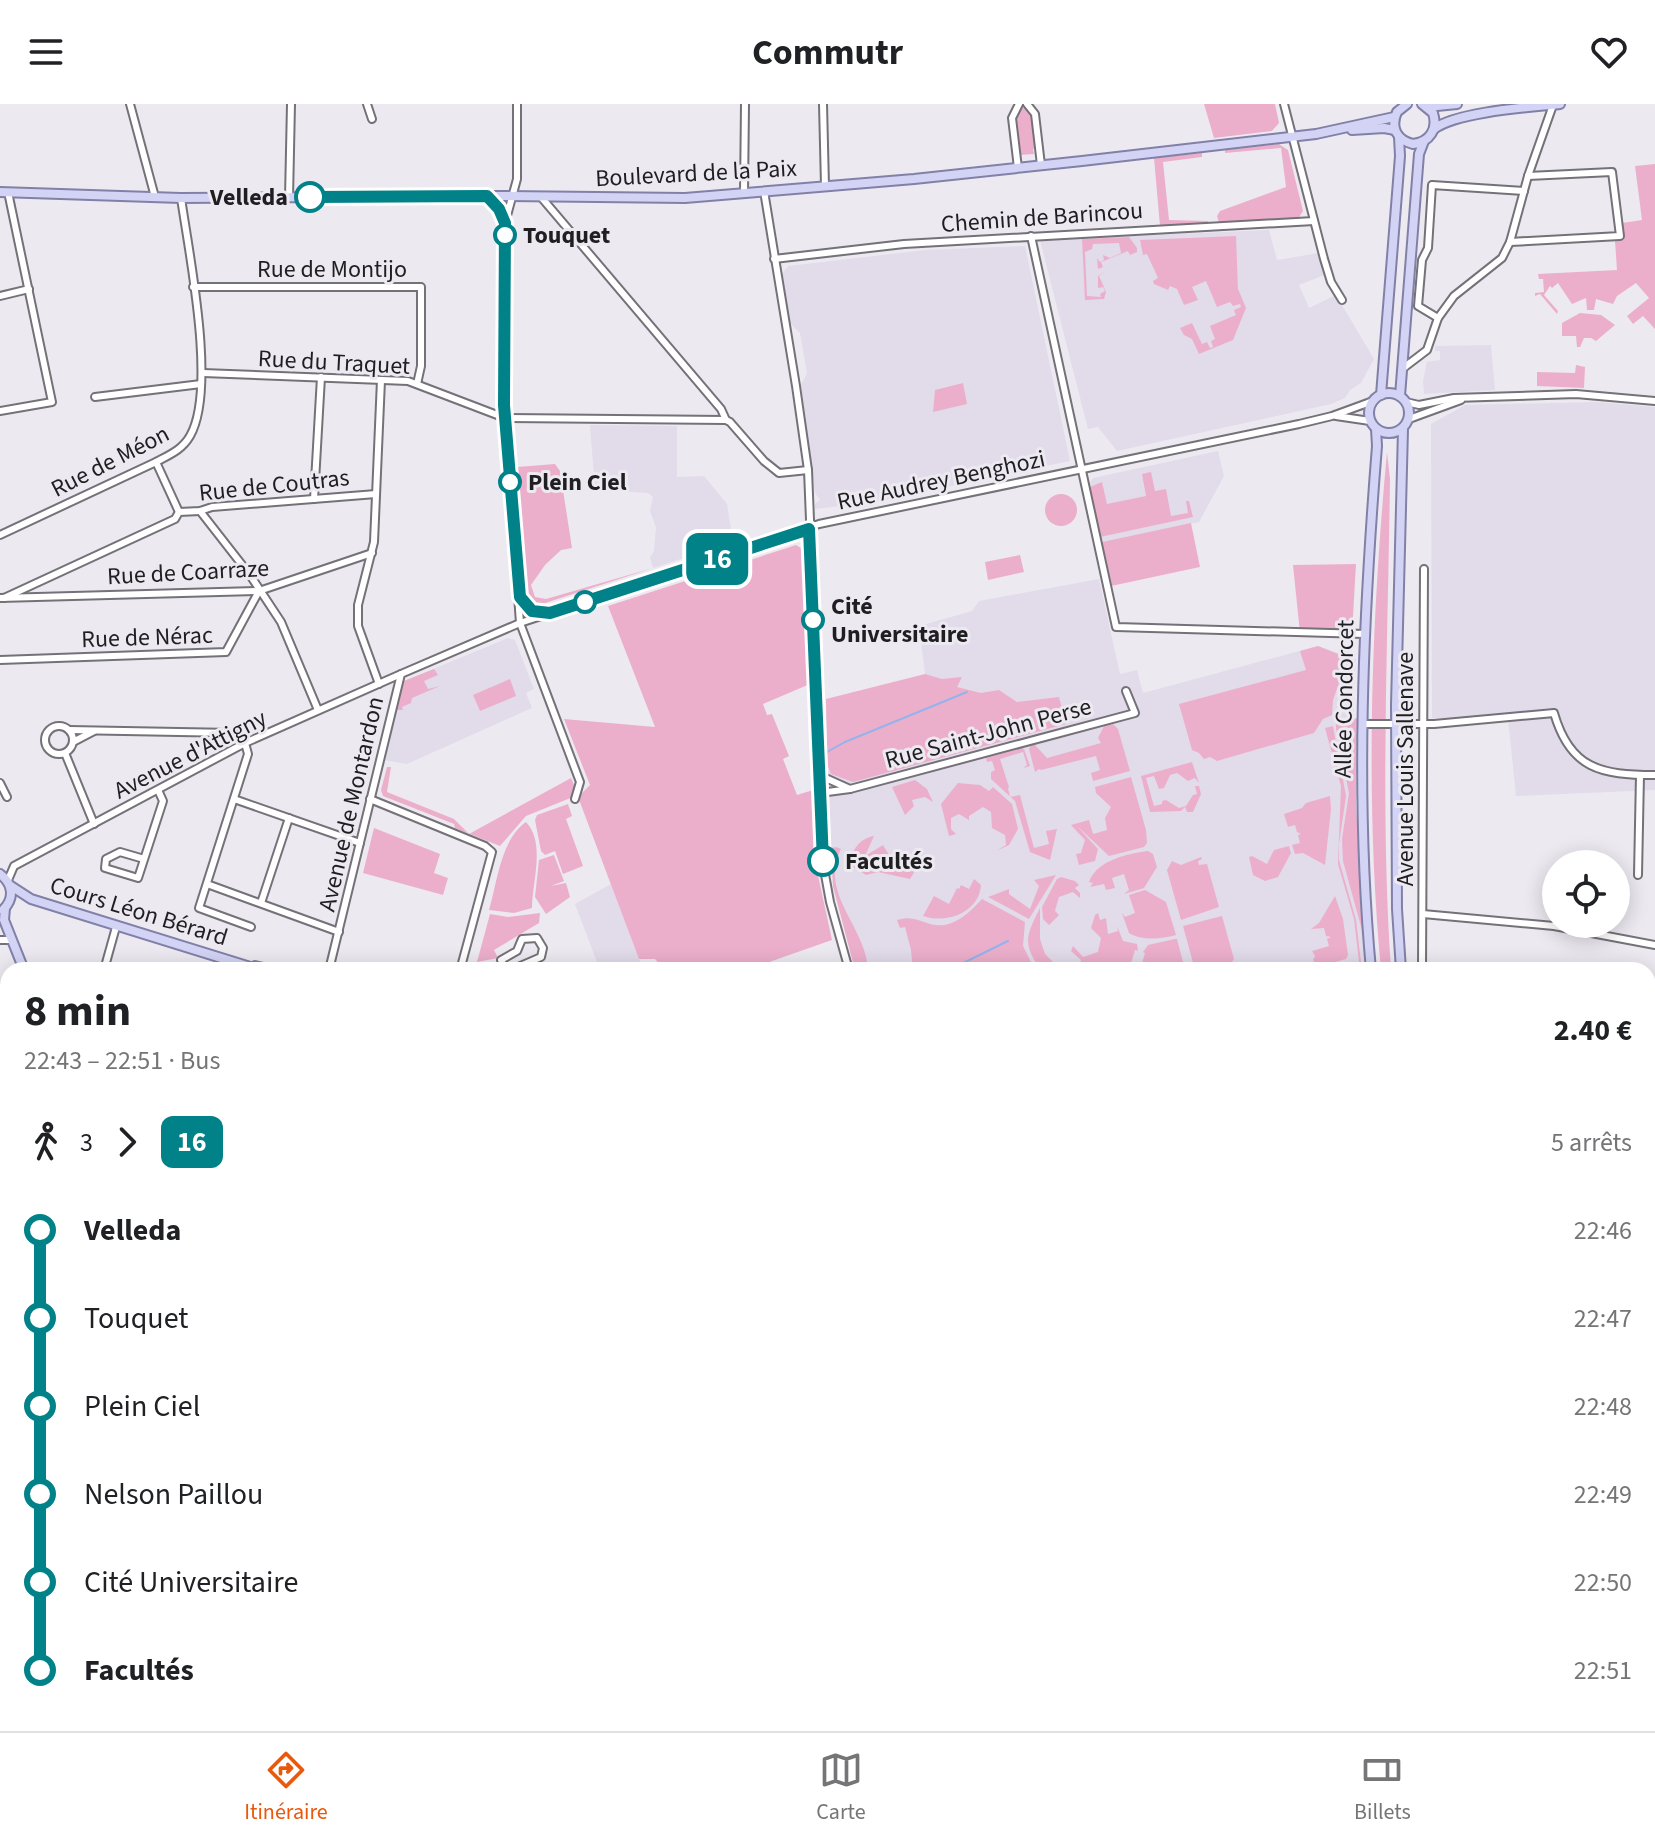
<!DOCTYPE html>
<html lang="fr">
<head>
<meta charset="utf-8">
<style>
  body { margin:0; font-family:"Source Sans 3",sans-serif; background:#f2f2f2; color:#202124; height:100vh; display:flex; flex-direction:column; font-size:30px; white-space:nowrap }
  * { box-sizing:border-box; margin:0 }
  p { font-size:26px; color:#757577 }
  .icon { flex:none; width:44px; height:44px; fill:none; stroke:currentColor; stroke-width:2; stroke-linecap:round; stroke-linejoin:round }
  .map { position:relative; flex:1; overflow:hidden }
  .sheet { position:absolute; left:0px; top:858px; width:1656px; height:770px; display:flex; flex-direction:column; background:#fff; border-radius:24px 24px 0 0; box-shadow:0 4px 20px #0003 }
  .sheet>* { flex:none }
  .badge { padding:0 16px; border-radius:12px; font-size:28px; line-height:52px }
  .tools { position:absolute; left:1542px; top:746px; display:grid; gap:16px }
  .tools a { display:grid; place-items:center; width:88px; height:88px; border-radius:50%; background:#fff; box-shadow:0 4px 20px #0003; font-size:40px }
  .map>.badge { position:absolute; translate:-50% -50%; box-shadow:0 0 0 4px #fff }
  .legs { display:flex; align-items:center; gap:12px; height:88px; padding:0 24px; font-size:26px }
  .legs p { margin-inline-start:auto }
  .summary { display:flex; align-items:center; justify-content:space-between; height:136px; padding:0 24px }
  h1 { font-size:44px; font-weight:700; line-height:60px }
  ul { padding:0 24px; list-style:none }
  li { display:flex; align-items:center; gap:28px; height:88px; font-size:30px }
  li i { display:grid; place-items:center; width:12px; height:100%; margin:0 10px; background:currentColor }
  li i::after { content:''; width:20px; height:20px; margin:-10px; border:6px solid; border-radius:50%; background:#fff }
  li p { margin-inline-start:auto }
  li:first-child i { background:linear-gradient(#0000 50%,currentColor 0) }
  li:last-child i { background:linear-gradient(currentColor 50%,#0000 0) }
  header { display:flex; justify-content:space-between; align-items:center; height:104px; padding:0 24px; background:#fff; font-size:36px; font-weight:700 }
  .dock { display:flex; justify-content:space-around; align-items:center; height:112px; border-top:2px solid #e0e0e0; background:#fff; font-size:22px; color:#757577 }
  .dock a { display:grid; justify-items:center; gap:4px }
  .dock .current { color:#ea580c }
  .map>svg:first-child { display:block }
  .built { fill:#e2dbea }
  .green { fill:#ecafcb }
  .lines { fill:none; stroke-linecap:round; stroke-linejoin:round }
  .stream { stroke:#94b3eb; stroke-width:2 }
  .minor-casing { stroke:#747178; stroke-width:10 }
  .major-casing { stroke:#8181a7; stroke-width:12 }
  .minor { stroke:#fff; stroke-width:6 }
  .major { stroke:#d3d3f5; stroke-width:8 }
  .line-1-casing { stroke:#fff; stroke-width:18 }
  .line-1 { stroke:#008288; stroke-width:12 }
  .stop-1-dot { fill:#fff; stroke:#008288; stroke-width:4 }
  .labels { text-anchor:middle; stroke-width:6; stroke-linejoin:round; paint-order:stroke }
  .street-label { font-size:24px; fill:#1f1e21; stroke:#ede9f1 }
  .stop-label { font-size:24px; font-weight:bold; fill:#1f1e21; stroke:#ede9f1; text-anchor:start }
</style>
</head>
<body>
<header><svg class="icon" aria-label="menu" viewBox="0 0 24 24"><path d="M4 6h16M4 12h16M4 18h16"/></svg>Commutr<svg class="icon" aria-label="heart" viewBox="0 0 24 24"><path d="M12 20l-8-8c-3-5 5-10 8-4 3-6 11-1 8 4z"/></svg></header>
<div class="map">
<svg width="1655" height="1627" viewBox="0 0 1655 1627">
  <rect width="100%" height="100%" fill="#ede9f1"/>
  <g class="built">
    <polygon points="1269,126 1277,156 1319,149 1324,171 1299,181 1309,204 1336,191 1374,255 1361,279 1350,286 1345,294 1331,300 1117,347 1098,323 1088,325 1040,136"/>
    <polygon points="1025,142 1070,357 875,398 815,405 815,400 820,396 815,389 801,281 807,269 800,229 789,218 782,170 788,162 926,146"/>
    <polygon points="1491,241 1495,286 1424,290 1423,277 1427,258 1440,256 1440,247 1435,247 1435,242"/>
    <polygon points="1595,298 1655,303 1655,686 1516,692 1508,615 1432,614 1431,320 1465,301"/>
    <polygon points="590,321 677,322 677,373 704,372 727,400 733,438 653,464 650,453 654,447 656,423 650,407 653,393 648,389 595,386"/>
    <polygon points="1218,347 1224,372 1199,418 1102,438 1090,379 1093,374"/>
    <polygon points="1099,475 1120,570 1137,566 1143,589 1318,542 1356,555 1354,602 1357,754 1367,866 855,866 833,782 827,660 851,664 937,601 925,570 919,522 972,507 979,497"/>
    <polygon points="508,534 515,536 534,585 526,589 532,604 407,660 384,656 404,577"/>
    <polygon points="611,780 639,855 644,866 600,866 575,800"/>
  </g>
  <g class="green">
    <polygon points="1204,0 1275,0 1279,19 1272,27 1214,34"/>
    <polygon points="1022,4 1028,5 1033,12 1037,44 1033,45 1034,50 1020,51 1015,14 1018,6"/>
    <polygon points="1279,40 1288,46 1303,107 1298,115 1219,119 1217,112 1220,107 1286,83 1281,44 1225,49 1225,46"/>
    <polygon points="1202,49 1202,53 1163,58 1169,116 1208,117 1209,120 1160,122 1154,54"/>
    <polygon points="1655,60 1655,225 1643,212 1633,220 1627,212 1649,194 1636,179 1617,192 1613,200 1596,195 1594,206 1587,206 1586,194 1572,200 1558,179 1552,184 1550,182 1544,191 1558,207 1557,210 1540,190 1535,192 1535,189 1544,188 1543,175 1539,175 1538,170 1617,166 1615,137 1624,135 1622,119 1642,116 1635,62"/>
    <polygon points="1236,132 1238,185 1246,204 1233,236 1199,250 1192,235 1184,231 1180,224 1192,219 1202,240 1207,238 1210,244 1213,243 1211,237 1215,235 1210,222 1236,211 1234,206 1241,203 1240,200 1233,202 1230,198 1217,203 1206,177 1192,183 1198,196 1184,201 1177,185 1170,182 1168,186 1154,180 1153,177 1158,174 1147,150 1143,151 1140,136"/>
    <polygon points="1129,133 1137,144 1137,148 1130,151 1128,147 1101,158 1103,163 1098,165 1097,154 1100,158 1104,156 1103,151 1110,154 1121,149 1119,139 1093,140 1092,145 1085,148 1087,192 1101,193 1100,190 1105,187 1103,183 1098,184 1098,172 1104,168 1099,172 1106,188 1104,195 1085,196 1082,135"/>
    <polygon points="1580,209 1601,211 1615,221 1596,237 1591,234 1584,234 1580,243 1577,243 1576,232 1562,232 1562,219"/>
    <polygon points="1576,261 1585,263 1584,284 1537,282 1537,268 1575,269"/>
    <polygon points="963,279 967,300 933,308 935,286"/>
    <path d="M1387,348L1390,375C1388,538 1380,703 1391,866H1381C1365,694 1371,520 1387,348Z"/>
    <polygon points="555,360 560,367 572,444 561,446 545,461 531,481 535,493 546,495 653,464 533,503 529,498 528,487 517,363"/>
    <polygon points="1151,368 1155,387 1166,385 1171,412 1188,409 1186,397 1189,397 1193,413 1100,433 1090,383 1102,378 1107,400 1146,392 1142,370"/>
    <circle cx="1061" cy="406" r="16"/>
    <polygon points="1191,419 1200,463 1111,482 1102,438"/>
    <polygon points="796,441 801,444 810,580 763,600 767,611 772,610 789,652 783,655 797,691 813,686 817,767 832,836 746,866 665,866 655,855 639,855 578,693 590,681 564,615 655,623 608,502"/>
    <polygon points="1020,451 1024,468 988,476 985,458"/>
    <polygon points="1356,460 1352,530 1300,529 1293,461"/>
    <polygon points="1318,542 1348,554 1333,596 1332,611 1323,615 1314,629 1217,657 1210,653 1204,655 1199,649 1192,646 1179,600 1306,566 1300,547"/>
    <polygon points="434,565 438,571 424,577 428,585 440,582 412,594 411,599 402,603 403,606 397,606 404,577"/>
    <polygon points="925,570 942,575 962,573 957,583 981,589 999,586 1017,598 1059,593 1066,620 853,678 831,670 827,660 826,595"/>
    <polygon points="510,575 516,592 480,607 473,591"/>
    <polygon points="1357,614 1356,699 1362,826 1343,757 1342,735 1349,689 1336,624 1336,620"/>
    <polygon points="1113,620 1118,625 1130,667 1093,677 1091,669 1100,666 1096,652 1041,666 1039,665 1035,668 1029,645 1031,641 1035,641 1047,654 1101,639 1098,634 1104,622"/>
    <polygon points="1333,622 1346,692 1339,740 1339,756 1356,816 1362,866 1360,866 1354,815 1338,760 1341,682 1325,624"/>
    <polygon points="1021,644 1024,645 1030,662 1023,664 1027,661 1023,648 1000,655 1009,683 1008,684 1010,693 1020,691 1034,744 1049,740 1046,727 1057,725 1050,756 1030,748 1015,697 991,675 991,668 995,666 992,657 987,658 986,654"/>
    <polygon points="1192,658 1199,679 1195,674 1188,677 1177,669 1170,671 1164,684 1159,685 1154,672 1146,674 1154,702 1162,700 1162,697 1166,696 1179,704 1186,702 1193,691 1197,690 1195,682 1199,682 1201,690 1193,708 1187,708 1185,703 1181,707 1150,708 1141,672"/>
    <polygon points="387,663 391,663 387,688 454,715 469,730 571,674 574,681 576,681 573,693 526,712 500,742 455,724 454,720 383,692 381,686"/>
    <polygon points="1131,673 1146,726 1147,739 1144,743 1109,752 1076,721 1098,745 1095,757 1079,761 1076,750 1081,749 1085,736 1071,721 1089,716 1093,730 1107,726 1105,714 1111,703 1096,689 1095,683"/>
    <polygon points="915,676 927,685 933,698 925,693 912,696 914,702 905,711 892,683"/>
    <polygon points="958,679 980,681 989,687 993,683 1012,700 1018,725 1009,741 996,747 1006,741 1005,731 992,724 991,708 983,703 969,712 969,716 959,710 951,714 951,725 956,730 949,732 941,700"/>
    <polygon points="1330,692 1331,705 1325,761 1303,749 1295,750 1292,741 1300,739 1298,731 1301,730 1297,728 1295,721 1288,723 1284,710 1302,704 1306,699"/>
    <polygon points="568,700 572,712 566,715 583,762 563,770 555,747 545,751 541,747 535,716 537,711"/>
    <path d="M526,718C546,739 532,778 532,804L514,809L489,806C497,779 501,735 526,718Z"/>
    <polygon points="374,724 440,750 434,769 448,774 443,791 363,769"/>
    <path d="M874,732L865,752L883,741L889,751L881,759L907,766L920,753V759L910,775L878,768L866,771L852,762C849,747 860,734 874,732Z"/>
    <polygon points="1289,742 1291,749 1278,773 1265,777 1253,771 1249,753 1252,752 1267,760 1274,746"/>
    <path d="M836,743L841,745C818,789 867,824 868,866H855L833,782L831,744Z"/>
    <path d="M1148,747L1153,750L1157,763L1144,784L1124,790L1129,786L1124,770L1112,774L1115,784L1106,786L1104,780L1090,783L1093,779L1089,778C1097,756 1127,750 1148,747Z"/>
    <polygon points="554,751 564,777 551,782 566,779 570,793 546,810 535,793 539,756"/>
    <polygon points="1201,753 1202,755 1198,757 1199,761 1207,760 1219,803 1181,816 1167,766 1172,757 1181,761"/>
    <polygon points="1056,771 1029,815 988,793 1009,785 1009,790 1030,805 1039,782 1034,776"/>
    <polygon points="1061,773 1075,777 1079,781 1075,784 1080,789 1080,794 1073,788 1059,793 1055,807 1059,811 1049,821 1043,815 1042,803 1057,775"/>
    <path d="M974,775L981,781C979,809 946,820 923,812L934,792L949,800L957,784L959,785L961,781L969,785Z"/>
    <path d="M1145,786L1166,798L1176,831C1161,835 1142,837 1129,829L1122,809L1125,813L1135,809L1129,791Z"/>
    <polygon points="1335,792 1343,815 1348,851 1346,855 1317,863 1313,856 1315,852 1312,847 1329,842 1327,835 1331,833 1326,832 1324,824 1311,825 1319,819"/>
    <path d="M982,795L1025,818L1023,842L1035,866H913L911,846L905,823L900,824L897,816C912,812 916,816 930,820C952,826 968,810 982,795Z"/>
    <path d="M1040,804V835L1045,850L1061,866H1041C1022,839 1026,832 1040,804Z"/>
    <polygon points="540,809 539,819 494,846 498,854 477,858 490,810 508,813"/>
    <polygon points="1098,809 1100,816 1106,814 1108,830 1118,827 1117,822 1123,837 1137,840 1138,847 1135,846 1129,866 1077,866 1081,856 1071,847 1073,842 1083,853 1098,848 1101,834 1091,824 1095,811"/>
    <polygon points="1222,812 1234,855 1231,859 1195,866 1183,822"/>
    <polygon points="1175,835 1177,835 1184,862 1168,866 1140,866 1145,849 1143,848 1148,841"/>
  </g>
  <g class="lines">
    <g class="stream">
      <polyline points="827,648 845,638 967,588"/>
      <polyline points="949,866 1008,837"/>
    </g>
    <defs>
      <g id="minor">
        <polyline points="130,0 155,93"/>
        <polyline points="367,0 372,15"/>
        <polyline points="517,0 517,75 505,119 504,299 520,519 580,678 575,695"/>
        <polyline points="823,0 825,82"/>
        <polyline points="1027,0 1035,10 1041,61"/>
        <polyline points="1284,0 1324,155 1331,178 1342,196"/>
        <polyline points="1018,64 1012,14 1019,0"/>
        <polyline points="764,87 796,282 808,366 824,765 830,798 849,866"/>
        <polyline points="744,89 745,0"/>
        <polyline points="541,93 721,305 726,316 730,318 764,357 779,369 808,366"/>
        <polyline points="289,94 291,0"/>
        <polyline points="1031,132 1116,523 1365,530"/>
        <polyline points="1510,138 1620,132 1612,68 1528,72"/>
        <polyline points="774,155 904,140 1314,117"/>
        <polyline points="193,183 421,183 421,262 417,280"/>
        <polyline points="0,192 29,185"/>
        <polyline points="1438,214 1418,202 1422,156 1428,144 1432,81 1524,87"/>
        <polyline points="1402,265 1427,246 1438,214 1454,192 1502,154 1510,138 1528,72 1553,1"/>
        <polyline points="203,269 408,277 505,314 726,316"/>
        <polyline points="95,293 201,280"/>
        <polyline points="1406,298 1419,301 1454,294 1576,290 1655,297"/>
        <polyline points="0,307 52,298 8,88"/>
        <polyline points="1336,312 1370,317"/>
        <polyline points="1409,315 1461,296"/>
        <polyline points="156,358 179,408"/>
        <polyline points="314,395 321,273"/>
        <polyline points="200,407 250,471 281,518 318,606"/>
        <path d="M0,431L156,358C169,351 182,346 190,332C217,285 189,150 181,94"/>
        <polyline points="0,494 259,487 372,449"/>
        <polyline points="4,494 175,415 179,408 200,407 212,403 376,390"/>
        <polyline points="520,494 532,507 547,509"/>
        <polyline points="0,556 226,548 259,487"/>
        <polyline points="379,580 358,522 358,501 374,438 381,276"/>
        <path d="M1363,620H1434L1554,609C1570,665 1601,671 1655,671"/>
        <circle cx="59" cy="636" r="14"/>
        <polyline points="69,626 234,629 245,639 248,650 199,804 251,823"/>
        <polyline points="73,638 94,627"/>
        <polyline points="65,649 94,720"/>
        <polyline points="819,671 850,685"/>
        <polyline points="0,679 7,693"/>
        <polyline points="820,689 850,685 1135,609 1126,587"/>
        <polyline points="234,695 360,739"/>
        <polyline points="370,695 485,742 492,748 462,859 463,866"/>
        <polyline points="144,755 120,748 106,755 105,764 138,774 163,697 158,686"/>
        <polyline points="1638,771 1640,671"/>
        <polyline points="8,776 14,762 245,639 401,570"/>
        <polyline points="207,780 339,828"/>
        <polyline points="261,799 289,714"/>
        <polyline points="1423,810 1554,822 1655,841"/>
        <polyline points="0,836 11,836"/>
        <polyline points="104,866 116,823"/>
        <polyline points="329,866 401,570 520,519 819,420 1299,320 1332,312 1373,297"/>
        <polyline points="506,866 501,856 517,847 522,835 537,834 543,844 541,853 511,866"/>
        <polyline points="1422,866 1424,465"/>
        <polyline points="1648,958 1655,958"/>
        <polyline points="1648,1008 1655,1008"/>
        <polyline points="1648,1125 1655,1129"/>
        <polyline points="0,1137 8,1136"/>
        <polyline points="1648,1239 1655,1238"/>
        <polyline points="0,1247 8,1248"/>
        <polyline points="0,1329 8,1325"/>
        <polyline points="1648,1356 1655,1355"/>
        <polyline points="1648,1446 1655,1445"/>
        <polyline points="0,1465 8,1465"/>
        <polyline points="0,1537 8,1535"/>
        <polyline points="0,1606 8,1619"/>
        <polyline points="9,1620 13,1627"/>
        <polyline points="680,1620 684,1627"/>
        <polyline points="981,1620 981,1627"/>
        <polyline points="1204,1620 1205,1627"/>
        <polyline points="1451,1620 1451,1623 1488,1620"/>
        <polyline points="1645,1620 1645,1624 1655,1623"/>
        <polyline points="55,1627 79,1622"/>
        <polyline points="192,1627 211,1620"/>
        <polyline points="434,1627 434,1620"/>
        <polyline points="561,1627 573,1620"/>
        <polyline points="758,1627 768,1620"/>
      </g>
      <g id="major">
        <path d="M1407,0L1397,8C1390,24 1397,36 1413,40C1430,38 1438,25 1433,9L1422,0"/>
        <polyline points="1427,3 1457,0"/>
        <path d="M1434,25C1456,8 1530,3 1560,0"/>
        <polyline points="1352,26 1384,24 1395,26"/>
        <polyline points="0,88 181,94 499,92 685,94 914,75 1082,57 1316,30 1394,13"/>
        <polyline points="487,92 499,105 505,119"/>
        <circle cx="1389" cy="309" r="20"/>
        <polyline points="1381,291 1400,52 1399,33"/>
        <polyline points="1400,292 1419,50 1424,37"/>
        <path d="M0,770C13,780 15,794 3,806"/>
        <polyline points="11,782 31,795 260,866"/>
        <polyline points="5,804 4,816 24,866"/>
        <polyline points="255,862 272,866"/>
        <path d="M1371,866C1355,692 1363,517 1377,342L1376,325"/>
        <polyline points="1401,866 1397,805 1396,601 1403,325"/>
        <polyline points="1648,1108 1655,1105"/>
        <polyline points="357,1620 360,1627"/>
        <polyline points="1349,1627 1350,1620"/>
        <polyline points="1397,1627 1398,1620"/>
      </g>
    </defs>
    <use href="#minor" class="minor-casing"/>
    <use href="#major" class="major-casing"/>
    <use href="#minor" class="minor"/>
    <use href="#major" class="major"/>
  </g>
  <g class="lines">
    <defs>
      <polyline id="line-1" points="310,93 487,92 499,105 505,119 504,301 520,493 532,507 550,509 809,425 823,757"/>
    </defs>
    <use href="#line-1" class="line-1-casing"/>
    <use href="#line-1" class="line-1"/>
  </g>
  <g class="stop-1-dot">
    <circle cx="310" cy="93" r="14"/>
    <circle cx="505" cy="131" r="10"/>
    <circle cx="510" cy="378" r="10"/>
    <circle cx="585" cy="498" r="10"/>
    <circle cx="813" cy="516" r="10"/>
    <circle cx="823" cy="757" r="14"/>
  </g>
  <g class="labels">
    <g class="street-label">
      <text transform="translate(696 69) rotate(-3)" y="8">Boulevard de la Paix</text>
      <text transform="translate(1042 113) rotate(-4)" y="8">Chemin de Barincou</text>
      <text x="332" y="173">Rue de Montijo</text>
      <text transform="translate(334 258) rotate(3)" y="8">Rue du Traquet</text>
      <text transform="translate(110 357) rotate(-27)" y="8">Rue de Méon</text>
      <text transform="translate(941 376) rotate(-12)" y="8">Rue Audrey Benghozi</text>
      <text transform="translate(274 381) rotate(-6)" y="8">Rue de Coutras</text>
      <text transform="translate(188 468) rotate(-3)" y="8">Rue de Coarraze</text>
      <text transform="translate(147 533) rotate(-2)" y="8">Rue de Nérac</text>
      <text transform="translate(1344 595) rotate(-89)" y="8">Allée Condorcet</text>
      <text transform="translate(988 629) rotate(-15)" y="8">Rue Saint-John Perse</text>
      <text transform="translate(190 650) rotate(-27)" y="8">Avenue d'Attigny</text>
      <text transform="translate(1405 665) rotate(-90)" y="8">Avenue Louis Sallenave</text>
      <text transform="translate(351 700) rotate(-77)" y="8">Avenue de Montardon</text>
      <text transform="translate(139 807) rotate(17)" y="8">Cours Léon Bérard</text>
    </g>
    <g class="stop-label">
      <text x="288" y="101" text-anchor="end">Velleda</text>
      <text x="523" y="139">Touquet</text>
      <text x="528" y="386">Plein Ciel</text>
      <text x="831" y="510">Cité<tspan x="831" dy="28">Universitaire</tspan></text>
      <text x="845" y="765">Facultés</text>
    </g>
  </g>
</svg>
<div class="tools">
<a><svg class="icon" aria-label="locate" viewBox="0 0 24 24"><circle cx="12" cy="12" r="6"/><path d="M12 2v4M12 18v4M2 12h4M18 12h4"/></svg></a>
</div>
<b class="badge" style="left:717px;top:455px;background:#008288;color:#fff">16</b>
<section class="sheet">
<div class="summary"><div><h1>8 min</h1><p>22:43 – 22:51 · Bus</p></div><b>2.40 €</b></div>
<div class="legs"><svg class="icon" aria-label="walk" viewBox="0 0 24 24"><circle cx="13" cy="4" r="2"/><path d="M13 8l-2 6 4 7M11 14l-3 7M7 12l3-4h3l4 4"/></svg>3<svg class="icon" aria-label="forward" viewBox="0 0 24 24"><path d="M9 5l7 7-7 7"/></svg><b class="badge" style="background:#008288;color:#fff">16</b><p>5 arrêts</p></div>
<ul>
<li><i style="color:#008288"></i><b>Velleda</b><p>22:46</p></li>
<li><i style="color:#008288"></i><span>Touquet</span><p>22:47</p></li>
<li><i style="color:#008288"></i><span>Plein Ciel</span><p>22:48</p></li>
<li><i style="color:#008288"></i><span>Nelson Paillou</span><p>22:49</p></li>
<li><i style="color:#008288"></i><span>Cité Universitaire</span><p>22:50</p></li>
<li><i style="color:#008288"></i><b>Facultés</b><p>22:51</p></li>
</ul>
</section>
</div>
<nav class="dock">
<a class="current"><svg class="icon" aria-label="directions" viewBox="0 0 24 24"><path d="M12 3l9 9-9 9-9-9zM9 14v-3h6M13 9l2 2-2 2"/></svg>Itinéraire</a>
<a><svg class="icon" aria-label="map" viewBox="0 0 24 24"><path d="M3 6l6-2 6 2 6-2v14l-6 2-6-2-6 2zM9 4v14M15 6v14"/></svg>Carte</a>
<a><svg class="icon" aria-label="tickets" viewBox="0 0 24 24"><path d="M3 7h18v10H3zM15 7v10"/></svg>Billets</a>
</nav>
</body>
</html>
